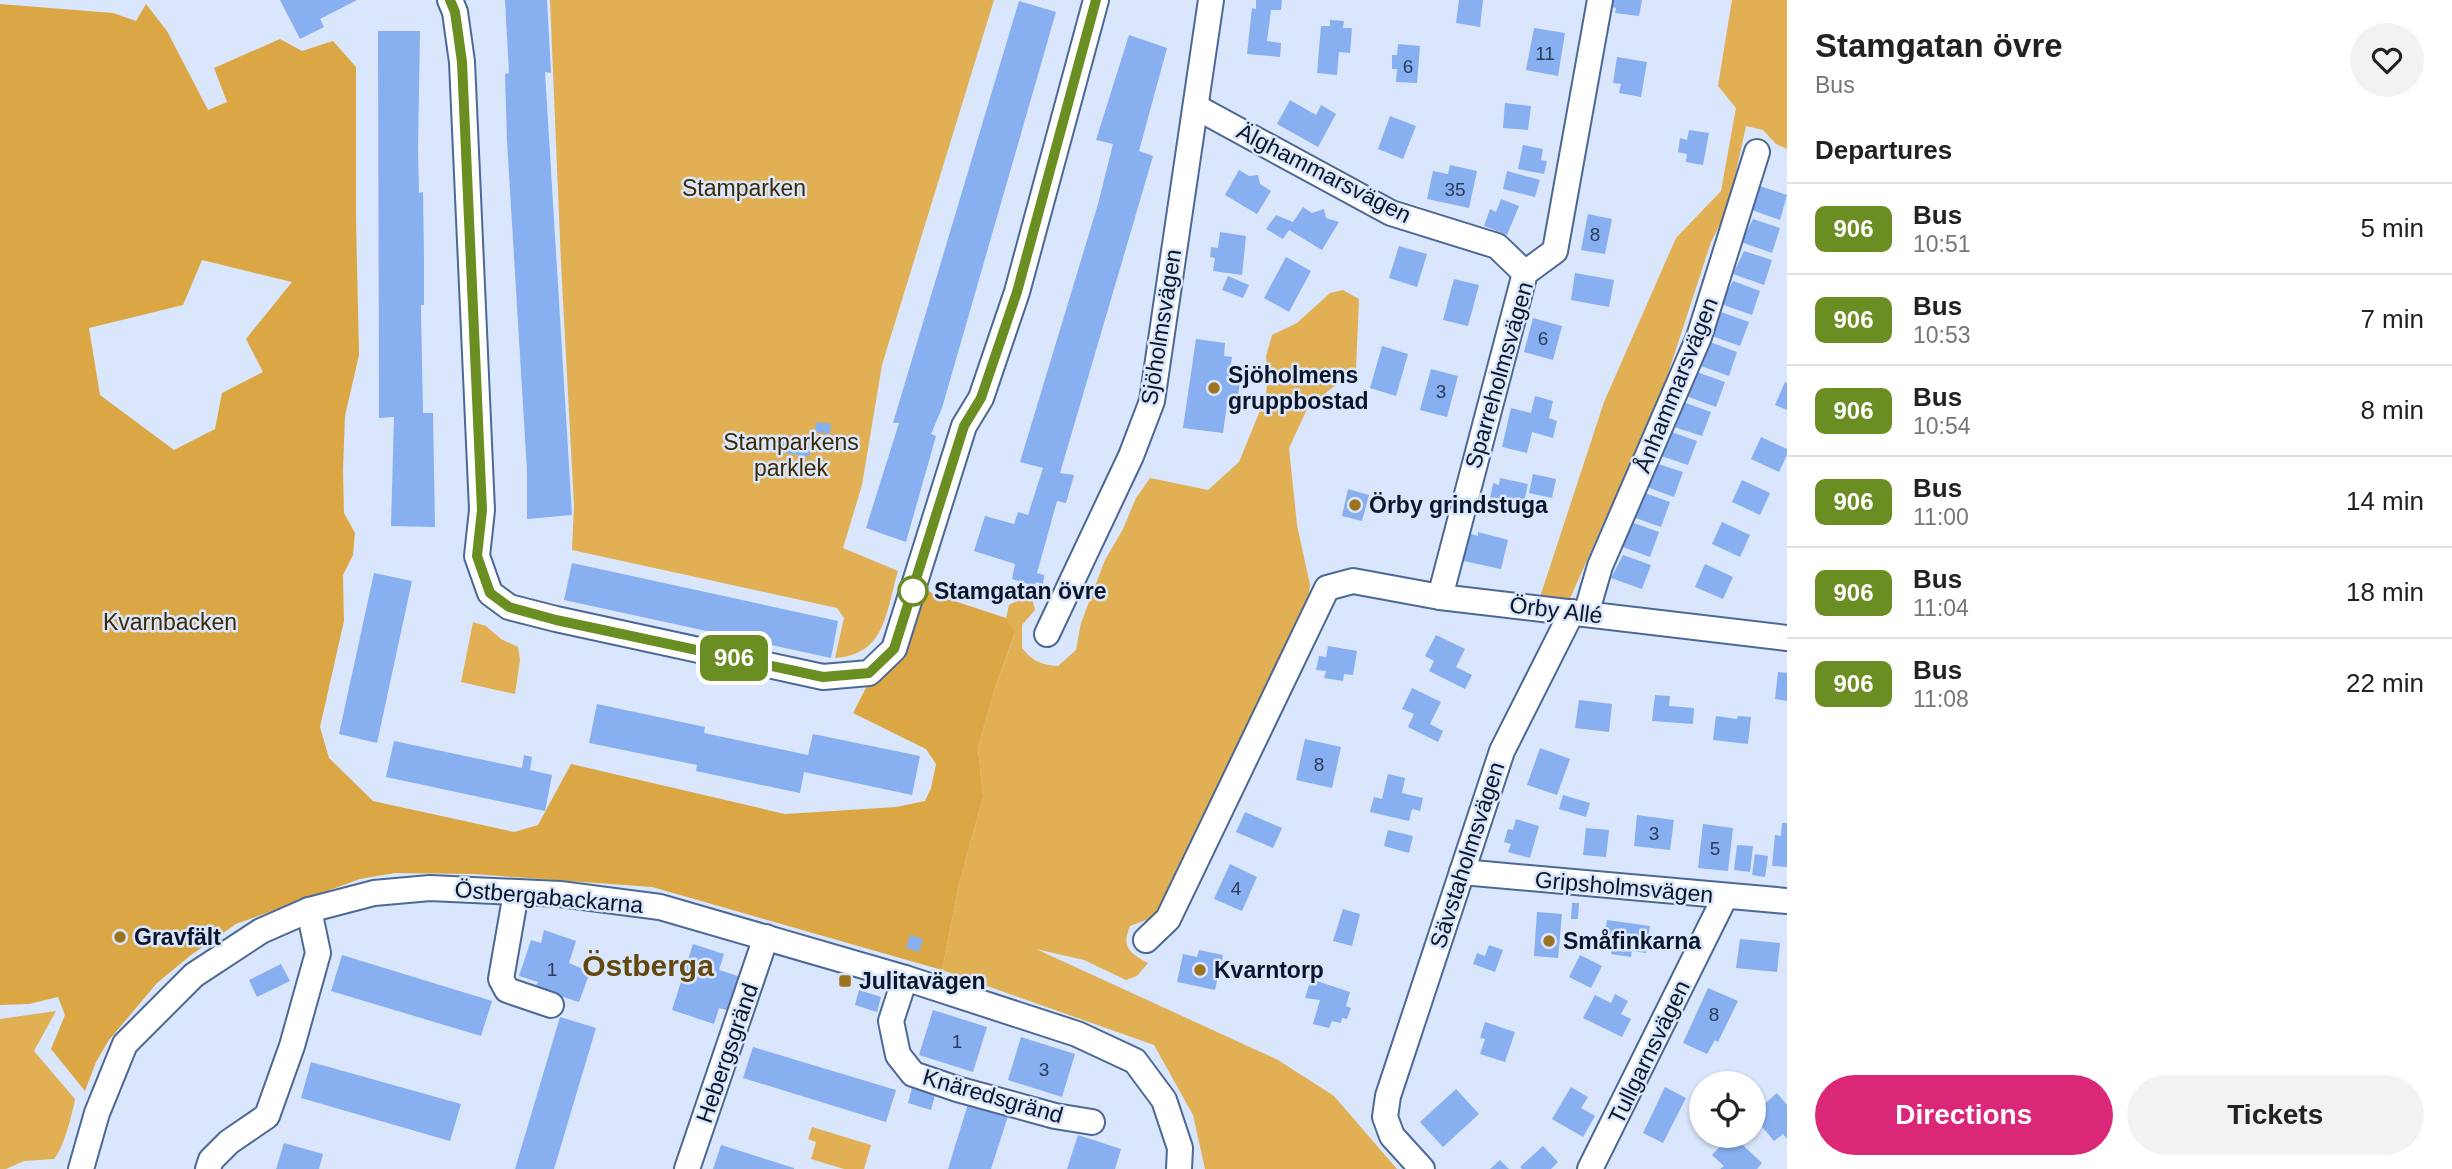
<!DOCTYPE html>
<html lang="en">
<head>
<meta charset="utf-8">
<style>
  body { margin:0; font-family:Helvetica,sans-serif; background:#f2f2f2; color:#222; height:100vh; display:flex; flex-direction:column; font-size:26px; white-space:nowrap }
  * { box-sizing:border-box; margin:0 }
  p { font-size:23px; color:#767676 }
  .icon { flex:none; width:38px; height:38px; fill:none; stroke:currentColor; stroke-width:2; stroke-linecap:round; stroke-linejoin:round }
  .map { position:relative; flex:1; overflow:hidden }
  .panel { display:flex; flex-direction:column; background:#fff; width:665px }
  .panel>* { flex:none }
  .badge { padding:0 14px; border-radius:10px; font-size:24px; line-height:46px }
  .controls { position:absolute; left:1689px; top:1071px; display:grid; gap:14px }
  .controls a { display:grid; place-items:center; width:77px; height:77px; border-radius:50%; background:#fff; box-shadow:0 2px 5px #0004; font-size:35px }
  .map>.badge { position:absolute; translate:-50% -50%; box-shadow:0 0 0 4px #fff }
  h2 { padding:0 28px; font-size:26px; line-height:63px }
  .round { display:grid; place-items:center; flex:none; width:74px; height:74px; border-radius:37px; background:#f2f2f2 }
  .summary { display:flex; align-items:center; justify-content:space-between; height:119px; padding:0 28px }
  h1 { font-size:33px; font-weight:700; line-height:52px }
  .primary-button { display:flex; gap:14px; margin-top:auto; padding:14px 28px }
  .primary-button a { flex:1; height:80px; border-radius:42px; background:#db2777; color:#fff; font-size:28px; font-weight:700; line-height:80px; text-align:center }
  .primary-button a+a { background:#f2f2f2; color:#222 }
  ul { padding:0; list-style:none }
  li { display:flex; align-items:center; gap:21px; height:91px; padding:0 28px; border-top:2px solid #e0e0e0 }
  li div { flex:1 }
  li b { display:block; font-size:26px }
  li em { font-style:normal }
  li .badge { min-width:77px; font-weight:700; text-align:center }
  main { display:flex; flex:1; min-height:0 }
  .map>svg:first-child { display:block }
  .green { fill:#e1af54 }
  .forest { fill:#dba745; fill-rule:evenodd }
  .building { fill:#88aff0 }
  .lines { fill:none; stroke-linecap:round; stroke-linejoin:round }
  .street-casing { stroke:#4c6896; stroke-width:28 }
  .street { stroke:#fff; stroke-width:24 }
  .line-casing { stroke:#fff; stroke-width:16 }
  .line { stroke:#6b8e23; stroke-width:10 }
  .poi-dot { fill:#9c7321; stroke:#d9e6fc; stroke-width:2.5 }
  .stop-dot { fill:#fff; stroke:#6b8e23; stroke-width:3.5 }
  .labels { text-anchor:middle; stroke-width:5; stroke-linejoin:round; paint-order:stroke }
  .number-label { font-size:19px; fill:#2a3c5b }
  .street-label { font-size:23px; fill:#0b1629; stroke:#d9e6fc }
  .park-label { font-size:23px; fill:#3d2900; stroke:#d9e6fc }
  .poi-label { font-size:23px; font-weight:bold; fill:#0b1629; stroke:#d9e6fc; text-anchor:start }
  .stop-label { font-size:23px; font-weight:bold; fill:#0b1629; stroke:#d9e6fc; text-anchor:start }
  .district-label { font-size:30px; font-weight:bold; fill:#63470c; stroke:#d9e6fc }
</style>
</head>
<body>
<main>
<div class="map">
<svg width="1787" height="1169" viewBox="0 0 1787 1169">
  <rect width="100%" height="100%" fill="#d9e6fc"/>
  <g class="green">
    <path d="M550,0H994L882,365L862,485L843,548L898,571C886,611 886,655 835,658L844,618L837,608L572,550L574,506L561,263Z"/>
    <polygon points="1732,0 1787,0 1787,149 1776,144 1763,130 1746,126 1728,209 1711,242 1663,389 1568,603 1540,597 1604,402 1676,238 1721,191 1736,108 1718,86"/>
    <path d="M1343,290L1359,299L1356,369L1308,407L1289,448L1297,525L1310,585L1307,611L1157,916L1130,926C1121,948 1130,953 1148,963L1137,976L1126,980L1084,960L1036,949L1278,1060L1334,1096L1397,1169H1205L1193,1115L1154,1045L942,970L959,884L983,797L978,747L995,688L1015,634L1006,618L1009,605L1019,600L1032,599L1035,610L1022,625V648C1033,661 1041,665 1058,666L1076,650L1081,623L1105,560L1123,529L1136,498L1150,478L1208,490L1239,462L1266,396L1268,374L1266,356L1272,335L1297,323L1330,293Z"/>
    <polygon points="473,622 486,626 501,639 518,647 520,660 515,694 461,682"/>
    <path d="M56,1011L34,1051L75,1099C73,1112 63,1150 54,1159L24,1161L6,1169H0V1019Z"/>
    <polygon points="812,1127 871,1145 864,1169 844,1169 811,1159 816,1142 808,1139"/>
  </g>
  <path class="forest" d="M0,4L113,13L136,21L146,4L167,31L208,110L227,102L214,68L280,39L302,51L333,41L356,67V219L359,355L345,416L343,470L344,513L355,533L353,555L343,575L344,621L320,727L329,758L373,801L514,832L538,825L571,764L785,814L896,807L925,801L931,788L936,764L926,749L853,713L868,684L886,675L898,655L922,588L936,595L1006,618L1015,633L995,688L978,747L983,797L959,884L942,970L652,887L474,874L395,873L360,879L236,924L191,955L157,983L109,1040L96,1062L85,1091L51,1049L65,1015L58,997L29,1004L0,1005ZM202,260L292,282L246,339L263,372L222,393L215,429L174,450L100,395L89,328L183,305Z"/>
  <g class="building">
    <polygon points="280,0 357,0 320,19 324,27 300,39"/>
    <polygon points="505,0 547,0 551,73 545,72 572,515 527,519 527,471 507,141 505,74 509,73"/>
    <polygon points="1256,0 1282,0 1281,10 1271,10 1267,41 1281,43 1280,57 1247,54 1252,8 1256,9"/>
    <polygon points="1459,0 1483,0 1480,27 1456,23"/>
    <polygon points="1612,0 1642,0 1639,16 1615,13 1616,8 1611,7"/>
    <polygon points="1019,1 1056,12 942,408 931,434 936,436 906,542 866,528 899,423 893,423"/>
    <polygon points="1330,20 1344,21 1343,28 1352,28 1350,53 1339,52 1337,75 1317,73 1321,26 1330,26"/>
    <polygon points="1534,28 1565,33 1558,76 1526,70"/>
    <polygon points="378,31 420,31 418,149 419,193 423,192 424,257 424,305 421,305 421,313 423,413 433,413 435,527 391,526 394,417 379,418"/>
    <polygon points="1129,35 1167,48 1139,151 1153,156 1060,473 1074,475 1066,503 1057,501 1037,573 1044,575 1043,584 1036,582 1035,586 1012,579 1015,564 974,551 985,516 1014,524 1018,512 1028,515 1043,468 1020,462 1098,204 1113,144 1096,140"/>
    <polygon points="1398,44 1420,46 1417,83 1396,82 1397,69 1392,69 1392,55 1397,55"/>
    <polygon points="1617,57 1647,62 1641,97 1619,93 1621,84 1613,83"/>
    <polygon points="1290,100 1316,115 1321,105 1336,114 1318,147 1277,124"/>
    <polygon points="1505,103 1531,106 1528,130 1503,128"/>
    <polygon points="1390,116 1416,126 1403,159 1378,149"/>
    <polygon points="1689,130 1709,133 1703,165 1686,162 1687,154 1678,152 1680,138 1687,140"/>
    <polygon points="1523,145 1543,149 1541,160 1547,161 1544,174 1518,169"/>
    <polygon points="1450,165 1477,171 1469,208 1427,199 1433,171 1448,174"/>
    <polygon points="1239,170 1249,176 1258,175 1260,184 1271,191 1257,214 1225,195"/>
    <polygon points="1507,171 1540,180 1535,197 1503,189"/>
    <polygon points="1760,186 1787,195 1780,220 1749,209"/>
    <polygon points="1501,199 1519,206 1507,235 1484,226 1490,209 1496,212"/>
    <polygon points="1303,207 1312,213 1324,209 1326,218 1339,222 1322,250 1289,230 1283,239 1266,229 1276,215 1293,222"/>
    <polygon points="1588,214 1612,219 1605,254 1581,250"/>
    <polygon points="1753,219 1780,228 1772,253 1741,242"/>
    <polygon points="1220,232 1246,236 1242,275 1213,271 1215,258 1210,257 1211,247 1218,248"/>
    <polygon points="1399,246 1427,254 1417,287 1389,278"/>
    <polygon points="1744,251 1772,260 1764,285 1733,274"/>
    <polygon points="1286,257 1311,271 1289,312 1264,298"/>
    <polygon points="1575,273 1614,280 1609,307 1571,300"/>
    <polygon points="1228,276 1249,285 1243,298 1222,290"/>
    <polygon points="1454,279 1479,285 1468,326 1443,320"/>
    <polygon points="1733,281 1760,291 1752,315 1721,304"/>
    <polygon points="1721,312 1749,322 1740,346 1709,335"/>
    <polygon points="1533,318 1562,326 1553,360 1524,352"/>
    <polygon points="1196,339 1225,343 1224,356 1232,357 1230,370 1241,372 1237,405 1227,404 1223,433 1183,428"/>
    <polygon points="1710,342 1737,352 1729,376 1698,365"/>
    <polygon points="1382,346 1408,354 1396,396 1370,388"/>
    <polygon points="1431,369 1458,376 1447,417 1420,410"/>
    <polygon points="1697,372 1725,382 1716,407 1686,396"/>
    <polygon points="1785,382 1787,383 1787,410 1775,405"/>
    <polygon points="1535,396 1553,401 1549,418 1557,421 1553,438 1532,432 1527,453 1502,447 1511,408 1531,413"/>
    <polygon points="1683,402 1711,412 1702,436 1671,426"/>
    <polygon points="816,422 831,424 830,434 815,432"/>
    <polygon points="1669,431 1697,441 1688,465 1658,455"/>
    <polygon points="770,436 812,443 809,457 767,450"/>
    <polygon points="1761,437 1787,449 1787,455 1779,472 1751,459"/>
    <polygon points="1655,463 1683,472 1674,497 1644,486"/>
    <polygon points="1533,474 1556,479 1552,498 1529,493"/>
    <polygon points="1500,478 1528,484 1521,515 1492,509 1494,500 1490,499 1493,483 1499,485"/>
    <polygon points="1742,480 1770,493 1760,515 1732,502"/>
    <polygon points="1348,489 1369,495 1362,521 1342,516"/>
    <polygon points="1642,492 1670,502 1661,527 1630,516"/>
    <polygon points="1631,522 1659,532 1650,557 1620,546"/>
    <polygon points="1722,522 1750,535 1740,557 1712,544"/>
    <polygon points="1478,532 1508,540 1501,569 1459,560 1468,533 1478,536"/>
    <polygon points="1623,555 1651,565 1642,589 1611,578"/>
    <polygon points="572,563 838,621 831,658 564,600"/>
    <polygon points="1705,564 1733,577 1723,599 1695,587"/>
    <polygon points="374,573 412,581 377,743 339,734"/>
    <polygon points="1436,635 1465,649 1456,667 1472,675 1465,689 1429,671 1434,661 1425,656"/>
    <polygon points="1328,646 1357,651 1353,675 1344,674 1343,681 1324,678 1326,671 1316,670 1319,656 1326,657"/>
    <polygon points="1778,672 1787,673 1787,701 1775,699"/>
    <polygon points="1412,688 1441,702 1430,724 1443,731 1438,742 1408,727 1414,714 1402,709"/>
    <polygon points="1655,695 1670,696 1669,706 1694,708 1693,724 1652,721"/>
    <polygon points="1579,700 1612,704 1609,732 1575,728"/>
    <polygon points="597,704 705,727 704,733 808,755 813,734 920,756 912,795 804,772 800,793 696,771 697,765 589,743"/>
    <polygon points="1716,716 1737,719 1738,716 1751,717 1748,744 1713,740"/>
    <polygon points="1305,739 1341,747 1332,788 1296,780"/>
    <polygon points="394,741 522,768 524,755 532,757 530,770 552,775 545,811 386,777"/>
    <polygon points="1540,748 1570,759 1557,795 1527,785"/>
    <polygon points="1388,774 1405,778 1402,793 1423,798 1420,811 1412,809 1409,821 1370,812 1374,797 1382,799"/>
    <polygon points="1563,795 1590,803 1586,817 1559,809"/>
    <polygon points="1245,812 1282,828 1273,848 1236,832"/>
    <polygon points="1637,815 1674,820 1670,850 1634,846"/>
    <polygon points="1516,819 1539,826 1530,858 1508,852 1511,844 1504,842 1508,829 1513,830"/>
    <polygon points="1782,823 1787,823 1787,867 1772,866 1775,835 1781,836"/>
    <polygon points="1703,824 1733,828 1728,871 1698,868"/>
    <polygon points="1586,828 1609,830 1606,857 1583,855"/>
    <polygon points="1388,830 1413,836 1409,853 1384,846"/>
    <polygon points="1737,845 1753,846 1750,872 1734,870"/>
    <polygon points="1755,854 1768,856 1765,877 1752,875"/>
    <polygon points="1230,864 1257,877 1242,911 1214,899"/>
    <polygon points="1572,903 1579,903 1578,919 1571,919"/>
    <polygon points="1343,909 1360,914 1352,946 1333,941"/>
    <polygon points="1537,912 1562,914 1558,958 1534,956"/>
    <polygon points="1607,920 1650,926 1646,953 1632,951 1631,957 1611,954 1612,948 1603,947"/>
    <polygon points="544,930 576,941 569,963 590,972 579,1002 535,988 538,982 519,976 531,940 541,943"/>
    <polygon points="910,935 923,939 919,952 906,948"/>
    <polygon points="1740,939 1780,943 1777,972 1736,968"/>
    <polygon points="693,944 724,954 719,970 741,977 730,1011 719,1008 714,1024 672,1010"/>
    <polygon points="1489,945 1503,950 1495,972 1473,964 1477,953 1485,956"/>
    <polygon points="1199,950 1223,955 1215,990 1177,982 1183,954 1197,957"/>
    <polygon points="342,955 492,1001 481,1036 331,991"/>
    <polygon points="1580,955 1602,966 1591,988 1569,977"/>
    <polygon points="281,964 290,981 257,997 249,980"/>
    <polygon points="1311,979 1350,992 1346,1006 1351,1008 1347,1019 1342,1018 1341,1023 1332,1021 1329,1028 1313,1024 1320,1000 1305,998"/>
    <polygon points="1708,988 1738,1001 1718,1042 1715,1040 1707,1054 1683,1043"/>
    <polygon points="859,990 881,997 877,1012 855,1005"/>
    <polygon points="1615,994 1628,1001 1621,1014 1631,1019 1622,1037 1583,1018 1595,995 1611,1003"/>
    <polygon points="933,1010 987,1027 973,1072 919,1055"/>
    <polygon points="560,1017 596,1028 554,1169 515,1169"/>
    <polygon points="1485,1022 1515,1032 1505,1062 1480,1054 1485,1039 1480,1038"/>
    <polygon points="1021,1037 1075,1054 1062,1097 1008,1080"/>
    <polygon points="753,1047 896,1090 886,1122 743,1078"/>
    <polygon points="311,1062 461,1104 450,1141 301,1098"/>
    <polygon points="1571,1087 1588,1097 1581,1108 1595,1116 1583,1137 1552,1119"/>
    <polygon points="1665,1087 1686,1098 1663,1143 1643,1133"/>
    <polygon points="912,1088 935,1095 931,1110 908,1103"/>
    <polygon points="1456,1089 1479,1114 1443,1147 1420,1122"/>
    <polygon points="1777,1093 1787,1105 1787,1139 1783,1134 1774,1141 1754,1117 1754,1113"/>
    <polygon points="968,1104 1008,1116 991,1169 948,1169"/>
    <polygon points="1078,1135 1121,1149 1115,1169 1067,1169"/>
    <polygon points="1730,1136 1733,1136 1762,1163 1757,1169 1720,1169 1724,1166 1712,1155"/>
    <polygon points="284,1143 323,1154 319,1169 276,1169"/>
    <polygon points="721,1145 794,1168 794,1169 713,1169"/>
    <polygon points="1543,1146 1558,1162 1551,1169 1522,1169 1520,1167"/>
    <polygon points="1500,1160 1509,1169 1490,1169"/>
  </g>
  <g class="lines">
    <defs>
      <g id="street">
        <polyline points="450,0 455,12 462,62 482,510 477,556 490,593 509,607 556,619 823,677 869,673 894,649 964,426 981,398 1017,292 1096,0"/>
        <polyline points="1196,107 1391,213 1497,246 1525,273"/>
        <polyline points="1440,597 1525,273 1555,251 1600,0"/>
        <polyline points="1586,614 1600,566 1699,337 1757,152"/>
        <polyline points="1047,634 1131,456 1152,401 1211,0"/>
        <polyline points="1462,872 1787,901"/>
        <polyline points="516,893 501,979 507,990 551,1005"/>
        <polyline points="1146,940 1168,919 1327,588 1353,581 1440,597 1787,638"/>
        <polyline points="905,978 891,1021 898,1055 913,1074 957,1089 1055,1116 1092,1122"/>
        <polyline points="81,1169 97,1113 125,1044 194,975 261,931 309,910 374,893 430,888 560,894 660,907 905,978 1077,1034 1135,1061 1164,1100 1180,1148 1179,1169"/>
        <polyline points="208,1169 211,1160 229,1142 267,1116 292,1046 318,953 309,910"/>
        <polyline points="687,1169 766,937"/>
        <polyline points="1422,1169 1392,1136 1385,1117 1388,1096 1502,751 1572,612"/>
        <polyline points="1590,1169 1725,897"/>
      </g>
    </defs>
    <use href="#street" class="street-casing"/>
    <use href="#street" class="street"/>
  </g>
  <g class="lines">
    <defs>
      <polyline id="line" points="450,0 455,12 462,62 482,510 477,556 490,593 509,607 556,620 823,677 869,673 894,649 964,426 981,398 1017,292 1096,0"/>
    </defs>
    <use href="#line" class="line-casing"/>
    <use href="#line" class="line"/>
  </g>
  <g class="poi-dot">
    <circle cx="1214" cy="388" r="7"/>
    <circle cx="1355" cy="505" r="7"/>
    <circle cx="120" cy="937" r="7"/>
    <circle cx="1549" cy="941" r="7"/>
    <circle cx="1200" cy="970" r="7"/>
    <rect x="838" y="974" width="14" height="14" rx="3.5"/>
  </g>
  <circle class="stop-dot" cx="913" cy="591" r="14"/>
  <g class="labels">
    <g class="number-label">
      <text x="1545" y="60">11</text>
      <text x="1408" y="73">6</text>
      <text x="1455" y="196">35</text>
      <text x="1595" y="241">8</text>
      <text x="1543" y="345">6</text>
      <text x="1441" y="398">3</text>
      <text x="1319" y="771">8</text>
      <text x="1654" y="840">3</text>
      <text x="1715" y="855">5</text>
      <text x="1236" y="895">4</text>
      <text x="552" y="976">1</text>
      <text x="1714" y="1021">8</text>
      <text x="957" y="1048">1</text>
      <text x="1044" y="1076">3</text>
    </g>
    <g class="street-label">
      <text transform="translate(1324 173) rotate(27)" y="8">Älghammarsvägen</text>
      <text transform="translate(1161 327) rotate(-81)" y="8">Sjöholmsvägen</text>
      <text transform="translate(1499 375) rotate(-74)" y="8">Sparreholmsvägen</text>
      <text transform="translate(1676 385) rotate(-68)" y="8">Ånhammarsvägen</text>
      <text transform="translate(1556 610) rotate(7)" y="8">Örby Allé</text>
      <text transform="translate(1467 855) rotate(-72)" y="8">Sävstaholmsvägen</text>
      <text transform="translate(1624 887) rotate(5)" y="8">Gripsholmsvägen</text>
      <text transform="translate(549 897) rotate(5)" y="8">Östbergabackarna</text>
      <text transform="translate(1649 1052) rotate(-64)" y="8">Tullgarnsvägen</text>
      <text transform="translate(727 1053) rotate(-71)" y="8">Hebergsgränd</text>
      <text transform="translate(993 1096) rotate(16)" y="8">Knäredsgränd</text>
    </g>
    <g class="park-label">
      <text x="744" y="196">Stamparken</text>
      <text x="791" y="450">Stamparkens<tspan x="791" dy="26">parklek</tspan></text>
      <text x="170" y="630">Kvarnbacken</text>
    </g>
    <g class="poi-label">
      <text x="1228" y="383">Sjöholmens<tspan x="1228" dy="26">gruppbostad</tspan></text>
      <text x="1369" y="513">Örby grindstuga</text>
      <text x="134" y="945">Gravfält</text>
      <text x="1563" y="949">Småfinkarna</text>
      <text x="1214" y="978">Kvarntorp</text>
      <text x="859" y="989">Julitavägen</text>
    </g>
    <g class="stop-label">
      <text x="934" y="599">Stamgatan övre</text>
    </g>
    <g class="district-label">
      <text x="648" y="976">Östberga</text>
    </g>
  </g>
</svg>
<div class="controls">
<a><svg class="icon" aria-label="locate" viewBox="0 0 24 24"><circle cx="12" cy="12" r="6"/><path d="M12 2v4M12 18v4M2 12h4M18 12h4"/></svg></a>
</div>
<b class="badge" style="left:734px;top:658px;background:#6b8e23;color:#fff">906</b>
</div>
<section class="panel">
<div class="summary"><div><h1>Stamgatan övre</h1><p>Bus</p></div><a class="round"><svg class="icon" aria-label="heart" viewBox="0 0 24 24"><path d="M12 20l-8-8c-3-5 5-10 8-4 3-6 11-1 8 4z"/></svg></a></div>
<h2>Departures</h2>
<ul>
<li><span class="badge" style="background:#6b8e23;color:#fff">906</span><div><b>Bus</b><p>10:51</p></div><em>5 min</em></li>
<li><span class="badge" style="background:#6b8e23;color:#fff">906</span><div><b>Bus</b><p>10:53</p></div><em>7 min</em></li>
<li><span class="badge" style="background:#6b8e23;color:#fff">906</span><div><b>Bus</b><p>10:54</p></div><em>8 min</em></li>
<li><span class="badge" style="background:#6b8e23;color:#fff">906</span><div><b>Bus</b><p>11:00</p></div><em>14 min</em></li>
<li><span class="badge" style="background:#6b8e23;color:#fff">906</span><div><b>Bus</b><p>11:04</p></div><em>18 min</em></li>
<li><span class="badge" style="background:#6b8e23;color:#fff">906</span><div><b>Bus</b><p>11:08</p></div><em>22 min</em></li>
</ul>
<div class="primary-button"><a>Directions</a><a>Tickets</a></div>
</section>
</main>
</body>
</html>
